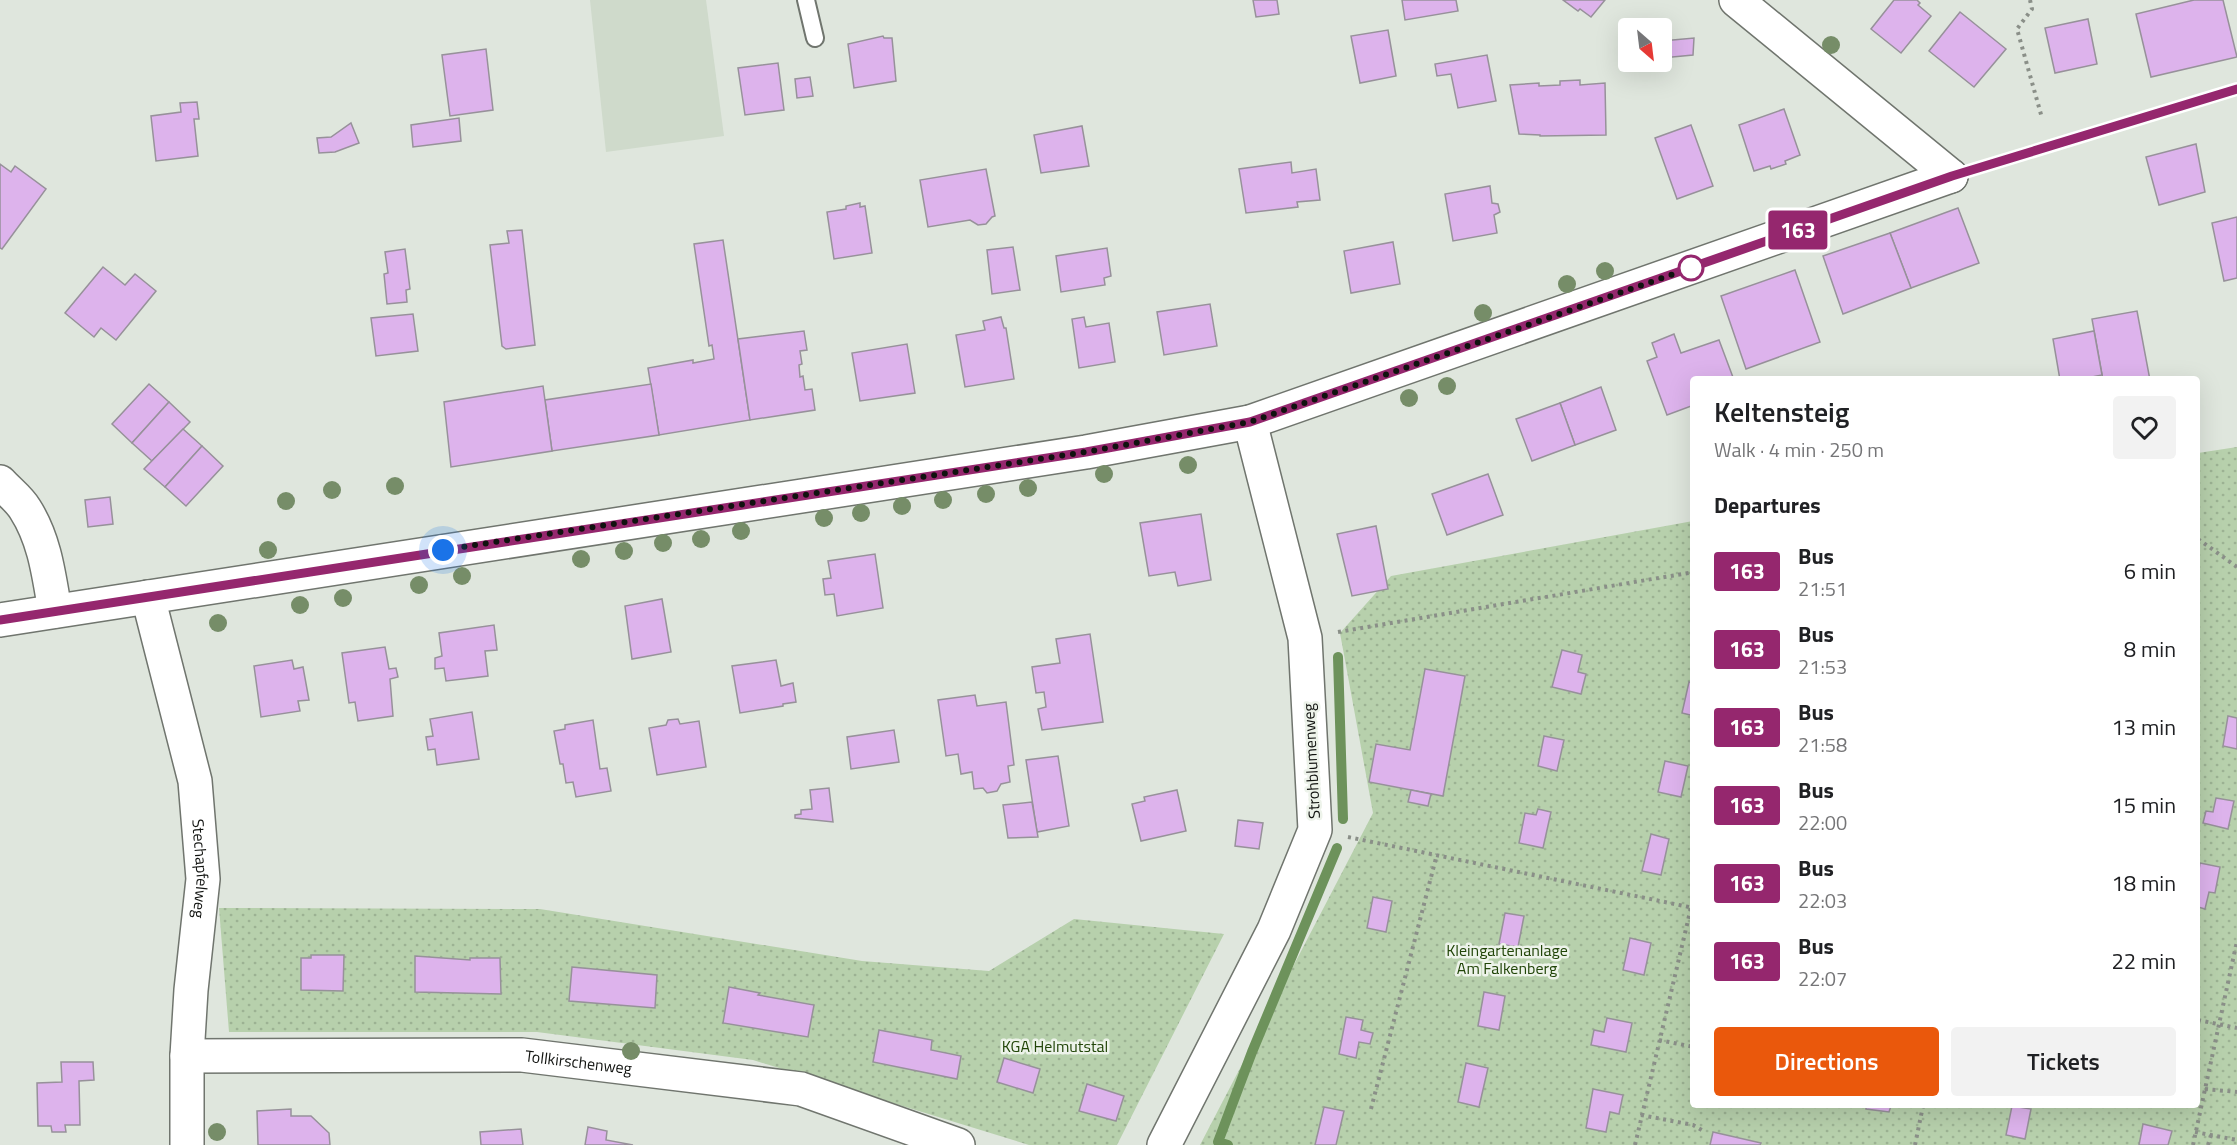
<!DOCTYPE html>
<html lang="en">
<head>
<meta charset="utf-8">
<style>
  body { margin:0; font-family:"Titillium Web",sans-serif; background:#f2f2f2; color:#202124; height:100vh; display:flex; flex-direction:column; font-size:22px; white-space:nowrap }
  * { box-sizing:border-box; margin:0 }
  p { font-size:20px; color:#757577 }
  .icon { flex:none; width:33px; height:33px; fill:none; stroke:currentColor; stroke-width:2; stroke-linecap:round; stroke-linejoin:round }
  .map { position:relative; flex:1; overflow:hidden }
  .side { position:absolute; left:1690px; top:376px; width:510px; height:732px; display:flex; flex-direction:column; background:#fff; border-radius:6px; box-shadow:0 6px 24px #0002 }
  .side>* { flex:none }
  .badge { padding:0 12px; border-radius:4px; font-size:21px; line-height:39px }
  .needle { width:39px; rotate:152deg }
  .tools { position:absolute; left:1618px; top:18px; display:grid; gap:12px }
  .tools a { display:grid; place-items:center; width:54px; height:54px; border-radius:6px; background:#fff; box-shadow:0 6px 24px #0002; font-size:30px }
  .you { position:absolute; width:30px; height:30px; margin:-15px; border:4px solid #fff; border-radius:50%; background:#1a73e8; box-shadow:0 0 0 9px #1a73e833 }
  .map>.badge { position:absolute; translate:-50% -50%; box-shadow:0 0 0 3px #fff }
  h2 { padding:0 24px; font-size:22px; line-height:54px }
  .round { display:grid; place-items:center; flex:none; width:63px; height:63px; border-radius:6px; background:#f2f2f2 }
  .headline { display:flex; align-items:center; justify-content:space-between; height:102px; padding:0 24px }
  h1 { font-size:28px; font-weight:600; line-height:45px }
  .cta { display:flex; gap:12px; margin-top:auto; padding:12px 24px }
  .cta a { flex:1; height:69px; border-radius:6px; background:#ea580c; color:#fff; font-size:24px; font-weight:600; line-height:69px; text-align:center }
  .cta a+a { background:#f2f2f2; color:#202124 }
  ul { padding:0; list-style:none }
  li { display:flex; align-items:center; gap:18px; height:78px; padding:0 24px }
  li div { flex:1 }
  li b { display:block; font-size:22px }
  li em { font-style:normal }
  li .badge { min-width:66px; font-weight:700; text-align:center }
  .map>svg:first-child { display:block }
  .built { fill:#cfdacb }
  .garden { fill:url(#garden-dots) }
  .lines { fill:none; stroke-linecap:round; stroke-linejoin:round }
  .stream { stroke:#6d925b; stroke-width:10 }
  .building { fill:#ddb3ec; stroke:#97919a; stroke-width:1.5 }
  .service-casing { stroke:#70756e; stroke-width:20 }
  .minor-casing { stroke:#70756e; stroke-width:36 }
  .tertiary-casing { stroke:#70756e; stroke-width:36 }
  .path { stroke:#8a8f88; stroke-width:4; stroke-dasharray:3 4.5; stroke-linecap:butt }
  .service { stroke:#fff; stroke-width:16 }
  .minor { stroke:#fff; stroke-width:33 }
  .tertiary { stroke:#fff; stroke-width:33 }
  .tree { fill:#768d68 }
  .line-casing { stroke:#fff; stroke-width:14 }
  .line { stroke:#95276e; stroke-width:9 }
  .walk { stroke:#10120f; stroke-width:6; stroke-dasharray:0 10.8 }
  .stop-dot { fill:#fff; stroke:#95276e; stroke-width:3 }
  .labels { text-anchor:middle; stroke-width:5; stroke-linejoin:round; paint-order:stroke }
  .street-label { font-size:16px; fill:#10120f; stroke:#edf3ea }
  .park-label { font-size:16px; fill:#214508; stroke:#edf3ea }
</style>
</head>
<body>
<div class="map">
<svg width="2237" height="1145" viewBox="0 0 2237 1145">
  <defs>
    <pattern id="garden-dots" width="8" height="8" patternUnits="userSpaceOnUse" patternTransform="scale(1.5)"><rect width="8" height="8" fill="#b7d0ac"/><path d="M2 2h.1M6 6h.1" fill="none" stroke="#9cb293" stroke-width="1.8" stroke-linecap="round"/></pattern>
  </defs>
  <rect width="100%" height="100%" fill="#dfe6dd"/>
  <polygon class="built" points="590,0 706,0 724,136 606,152"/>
  <g class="garden">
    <polygon points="2237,447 2237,1145 1200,1145 1373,813 1340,633 1391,576 1693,521 1694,1106 2198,1106 2198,453"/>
    <polygon points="219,908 540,909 862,961 989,971 1074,919 1224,934 1117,1145 1029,1145 753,1060 537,1032 229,1032"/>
  </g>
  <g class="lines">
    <g class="stream">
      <polyline points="1338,657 1343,819"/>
      <polyline points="1228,1145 1218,1142 1252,1052 1337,848"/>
    </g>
  </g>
  <g class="building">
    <polygon points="1253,0 1277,0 1279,14 1256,17"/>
    <polygon points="1402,0 1456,0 1458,11 1405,20"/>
    <polygon points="1563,0 1605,0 1591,17 1580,9 1578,11"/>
    <polygon points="1894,0 1917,0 1920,3 1918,5 1931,16 1901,53 1871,29"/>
    <polygon points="2194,0 2223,0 2237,57 2151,77 2136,14"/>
    <polygon points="1960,12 2006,49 1974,87 1929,51"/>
    <polygon points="2088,19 2097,64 2055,73 2045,28"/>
    <polygon points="1388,30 1396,76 1360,83 1351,36"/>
    <polygon points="883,36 884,38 892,38 896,81 854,88 848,44"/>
    <polygon points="1694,38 1693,55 1662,58 1662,41"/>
    <polygon points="486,49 493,110 450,116 442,55"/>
    <polygon points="1487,55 1496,101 1458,108 1451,74 1437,76 1435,64"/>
    <polygon points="778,63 784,110 745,115 738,68"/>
    <polygon points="810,77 813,96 797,98 795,79"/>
    <polygon points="1580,80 1580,85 1605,83 1606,135 1540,136 1540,135 1519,134 1510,85 1539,83 1539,86 1560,85 1560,81"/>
    <polygon points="197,102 199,119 194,119 198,156 156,161 151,116 181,112 180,103"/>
    <polygon points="1784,109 1800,155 1785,161 1786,164 1771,169 1770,166 1754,171 1739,125"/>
    <polygon points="459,118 461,141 413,147 411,125"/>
    <polygon points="351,123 359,143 335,152 319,153 317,138 331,137"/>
    <polygon points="1691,125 1713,186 1677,199 1655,138"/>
    <polygon points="1082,126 1089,166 1041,173 1034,135"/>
    <polygon points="2196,144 2205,192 2159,205 2146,157"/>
    <polygon points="1291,162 1292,173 1316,169 1320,200 1297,202 1298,207 1246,213 1239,169"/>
    <polygon points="0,164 11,172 15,166 46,189 2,249 0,248"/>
    <polygon points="986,169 995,216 992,217 986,224 978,225 970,220 928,227 920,180"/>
    <polygon points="1490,186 1492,203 1498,204 1500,212 1494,215 1497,233 1453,241 1445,194"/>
    <polygon points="860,203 860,207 865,206 872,253 834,259 827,212 846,209 846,206"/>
    <polygon points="1958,208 1979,263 1911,288 1890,233"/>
    <polygon points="2237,217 2237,278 2224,281 2212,223"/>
    <polygon points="522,230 535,345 506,349 502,346 490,245 509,243 507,231"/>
    <polygon points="1890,233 1911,288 1843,314 1823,256"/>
    <polygon points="723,240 750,420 659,435 648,368 693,360 693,363 714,359 712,345 709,346 694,244"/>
    <polygon points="1393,242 1400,284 1351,293 1344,251"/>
    <polygon points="1013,247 1020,290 992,294 987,250"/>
    <polygon points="1107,248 1111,276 1104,278 1105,285 1061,292 1056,256"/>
    <polygon points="405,249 410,289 406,290 407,302 387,304 384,274 388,273 385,252"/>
    <polygon points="103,267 125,285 135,274 156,291 116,340 101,328 94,337 65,313"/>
    <polygon points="1795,270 1820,342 1746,369 1721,296"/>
    <polygon points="1210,304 1217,346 1164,355 1157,312"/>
    <polygon points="2137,311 2150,380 2103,380 2092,319"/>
    <polygon points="413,314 418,351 376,356 371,318"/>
    <polygon points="1001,317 1004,328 1006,328 1014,379 965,387 956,335 985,330 983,321"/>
    <polygon points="1084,317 1086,327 1109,323 1115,362 1079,368 1072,319"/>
    <polygon points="804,331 807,350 800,351 802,364 799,365 800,377 803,376 805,390 812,389 815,410 750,420 738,339"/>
    <polygon points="2094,331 2102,375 2077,380 2060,380 2053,339"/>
    <polygon points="1674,334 1681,353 1719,340 1734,380 1694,380 1694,405 1667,415 1647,361 1657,357 1652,343"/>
    <polygon points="907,344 915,393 860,401 852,353"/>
    <polygon points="149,384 169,402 132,443 112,424"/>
    <polygon points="651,384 659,435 552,451 545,400"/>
    <polygon points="543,386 552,451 451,467 444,402"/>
    <polygon points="1601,387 1616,430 1575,445 1560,403"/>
    <polygon points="169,402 190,422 152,461 132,443"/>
    <polygon points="1560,403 1575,445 1532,461 1516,419"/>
    <polygon points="183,429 202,446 165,487 144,469"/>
    <polygon points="202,446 223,466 186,506 165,487"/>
    <polygon points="1488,474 1503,515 1447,535 1432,494"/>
    <polygon points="110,497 113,524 88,527 85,500"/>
    <polygon points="1201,514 1211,580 1178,586 1175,572 1149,576 1140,523"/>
    <polygon points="1376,526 1388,589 1352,596 1337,534"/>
    <polygon points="875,554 883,608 837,616 834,594 825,595 823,579 831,578 828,561"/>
    <polygon points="662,599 671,652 632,659 625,606"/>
    <polygon points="494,625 497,650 485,651 488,676 446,681 444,668 435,669 435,658 442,656 439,633"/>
    <polygon points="1090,634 1103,722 1042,730 1038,709 1046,707 1044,692 1036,693 1032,667 1060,663 1056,639"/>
    <polygon points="385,647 389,669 396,668 398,677 390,679 393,716 358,721 355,702 349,703 342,653"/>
    <polygon points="1562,650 1582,655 1578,672 1586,674 1581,694 1552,687"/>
    <polygon points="292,660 294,669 303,667 309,700 298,701 300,711 261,717 254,666"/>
    <polygon points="776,660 781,686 793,683 796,702 783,704 783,706 740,713 732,666"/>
    <polygon points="1425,669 1465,676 1443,796 1369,782 1376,744 1410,750"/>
    <polygon points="1689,682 1694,683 1694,716 1682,713"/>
    <polygon points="975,695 977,706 1006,702 1014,765 1008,766 1010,782 1001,784 997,791 987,793 983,788 974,789 972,772 961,774 958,754 946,756 938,700"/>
    <polygon points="472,712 479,759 437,765 435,749 428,750 426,737 433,736 430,719"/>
    <polygon points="2228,716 2237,718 2237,749 2223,746"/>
    <polygon points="678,719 680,724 699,721 706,767 657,775 649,728 666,725 668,720"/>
    <polygon points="593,720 600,769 607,768 611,791 576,797 573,782 566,783 563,764 560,764 554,731 565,729 565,725"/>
    <polygon points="894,730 899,762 851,769 847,737"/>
    <polygon points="1544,736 1564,740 1557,771 1538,766"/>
    <polygon points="1058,756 1069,826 1037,832 1026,760"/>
    <polygon points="1665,761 1688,766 1681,797 1658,792"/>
    <polygon points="829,788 833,822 795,818 795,815 801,814 801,810 812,809 810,790"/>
    <polygon points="1177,790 1186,831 1141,841 1132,804 1145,801 1144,797"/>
    <polygon points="1411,790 1431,794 1428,806 1408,802"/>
    <polygon points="2216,798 2234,801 2228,829 2203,823 2206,811 2213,812"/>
    <polygon points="1032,802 1038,837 1008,838 1003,805"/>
    <polygon points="1538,809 1551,812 1543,848 1519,843 1525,813 1536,815"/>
    <polygon points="1238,820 1263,823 1259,849 1235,846"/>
    <polygon points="1651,834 1669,839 1661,875 1642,871"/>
    <polygon points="2200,863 2220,867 2215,893 2209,892 2205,909 2198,907 2198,877"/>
    <polygon points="1373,897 1392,901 1386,932 1367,928"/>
    <polygon points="1505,913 1524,916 1518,947 1499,944"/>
    <polygon points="1630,938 1651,943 1644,975 1623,970"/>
    <polygon points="311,955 344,955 343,991 301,990 301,958 311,958"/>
    <polygon points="415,956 470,960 470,958 500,958 501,994 415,992"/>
    <polygon points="572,967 657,975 655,1008 569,1001"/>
    <polygon points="729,987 760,993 758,995 814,1005 808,1037 723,1023"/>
    <polygon points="1484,992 1505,996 1499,1030 1478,1026"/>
    <polygon points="1346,1017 1363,1020 1361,1030 1373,1033 1370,1044 1359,1042 1356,1058 1339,1054"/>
    <polygon points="1607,1018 1632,1023 1626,1052 1591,1045 1594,1030 1604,1032"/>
    <polygon points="879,1030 932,1040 931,1050 961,1056 957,1079 873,1062"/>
    <polygon points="1004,1058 1040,1069 1033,1093 997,1082"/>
    <polygon points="61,1062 93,1062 94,1080 79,1081 80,1125 65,1125 66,1132 52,1132 51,1126 38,1126 37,1083 62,1082"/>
    <polygon points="1466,1063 1488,1068 1479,1107 1458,1102"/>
    <polygon points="1087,1084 1124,1096 1116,1121 1079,1111"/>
    <polygon points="1593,1089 1623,1095 1619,1114 1610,1112 1606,1132 1586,1128"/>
    <polygon points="1866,1106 1891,1106 1889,1112 1866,1109"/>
    <polygon points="2012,1106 2031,1109 2025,1139 2006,1135"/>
    <polygon points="1324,1107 1344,1111 1336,1145 1315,1145"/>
    <polygon points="291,1109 291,1116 311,1116 329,1133 330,1145 258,1145 257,1111"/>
    <polygon points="2143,1124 2172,1131 2168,1145 2139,1145"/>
    <polygon points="588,1127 607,1131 606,1140 633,1145 585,1145"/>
    <polygon points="521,1129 523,1145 481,1145 480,1132"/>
    <polygon points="1713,1132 1761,1143 1760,1145 1710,1145"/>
  </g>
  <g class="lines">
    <defs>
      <polyline id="service" points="806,0 815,38"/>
      <g id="minor">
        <polyline points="1736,0 1951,176"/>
        <path d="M0,482C8,491 19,499 25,509C45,540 49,576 55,611"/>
        <path id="s1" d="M148,597L195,781L203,879L191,990L187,1056V1145"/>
        <path id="s2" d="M187,1056L522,1055L801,1089L958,1145"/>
        <polyline points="1164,1145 1274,930 1315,830 1305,638 1250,422"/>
      </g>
      <polyline id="tertiary" points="0,620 1086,452 1250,422 1951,176"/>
    </defs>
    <use href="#service" class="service-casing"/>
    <use href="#minor" class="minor-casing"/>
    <use href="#tertiary" class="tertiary-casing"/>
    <g class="path">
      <polyline points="2030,0 2032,9 2017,29 2042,118"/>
      <polyline points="2198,539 2237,567"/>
      <polyline points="1338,632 1694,572"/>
      <polyline points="1348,837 1694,908"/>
      <polyline points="2198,1020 2237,1028"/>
      <polyline points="1659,1040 1694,1047"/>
      <polyline points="2205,1089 2237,1092"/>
      <polyline points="1371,1109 1437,854"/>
      <polyline points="1641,1115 1693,1125 1705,1132"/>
      <polyline points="2195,1132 2237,1140"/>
      <polyline points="1635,1145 1694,895"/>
      <polyline points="1915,1145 1923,1106"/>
      <polyline points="2193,1145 2237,941"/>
      <polyline points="2208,1145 2211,1135"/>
    </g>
    <use href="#service" class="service"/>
    <use href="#minor" class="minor"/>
    <use href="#tertiary" class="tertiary"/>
  </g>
  <g class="tree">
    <circle cx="1831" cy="45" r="9"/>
    <circle cx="1605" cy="271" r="9"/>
    <circle cx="1567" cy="284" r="9"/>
    <circle cx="1483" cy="313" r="9"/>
    <circle cx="1447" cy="386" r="9"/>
    <circle cx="1409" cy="398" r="9"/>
    <circle cx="1188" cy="465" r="9"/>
    <circle cx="1104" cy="474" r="9"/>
    <circle cx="395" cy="486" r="9"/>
    <circle cx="1028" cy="488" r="9"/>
    <circle cx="332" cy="490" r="9"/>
    <circle cx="986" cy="494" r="9"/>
    <circle cx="943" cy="500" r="9"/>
    <circle cx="286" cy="501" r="9"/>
    <circle cx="902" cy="506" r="9"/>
    <circle cx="861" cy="513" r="9"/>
    <circle cx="824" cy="518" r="9"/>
    <circle cx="741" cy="531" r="9"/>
    <circle cx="701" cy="539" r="9"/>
    <circle cx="663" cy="543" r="9"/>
    <circle cx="268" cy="550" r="9"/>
    <circle cx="624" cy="551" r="9"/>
    <circle cx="581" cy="559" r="9"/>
    <circle cx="462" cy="576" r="9"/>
    <circle cx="419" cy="585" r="9"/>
    <circle cx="343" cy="598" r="9"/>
    <circle cx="300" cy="605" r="9"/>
    <circle cx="218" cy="623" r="9"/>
    <circle cx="631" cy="1051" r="9"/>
    <circle cx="217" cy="1132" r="9"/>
  </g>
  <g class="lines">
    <defs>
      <polyline id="line" points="0,620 1086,452 1250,422 1952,176 2237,89"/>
    </defs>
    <use href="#line" class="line-casing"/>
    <use href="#line" class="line"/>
    <polyline class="walk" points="443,550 1086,452 1250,422 1691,268"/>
  </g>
  <circle class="stop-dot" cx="1691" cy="268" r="12"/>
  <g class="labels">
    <g class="street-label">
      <text transform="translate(1311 761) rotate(-93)" y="6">Strohblumenweg</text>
      <text dy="6" stroke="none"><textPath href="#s1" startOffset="278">Stechapfelweg</textPath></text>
      <text dy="6" stroke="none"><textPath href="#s2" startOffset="392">Tollkirschenweg</textPath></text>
    </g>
    <g class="park-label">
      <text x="1507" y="956">Kleingartenanlage<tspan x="1507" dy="18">Am Falkenberg</tspan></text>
      <text x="1055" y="1052">KGA Helmutstal</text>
    </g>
  </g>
</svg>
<div class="tools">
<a><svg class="needle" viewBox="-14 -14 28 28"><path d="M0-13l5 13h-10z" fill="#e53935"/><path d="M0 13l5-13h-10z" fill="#757577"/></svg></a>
</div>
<div class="you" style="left:443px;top:550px"></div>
<b class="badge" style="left:1798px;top:230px;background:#95276e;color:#fff">163</b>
<section class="side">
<div class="headline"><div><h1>Keltensteig</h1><p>Walk · 4 min · 250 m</p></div><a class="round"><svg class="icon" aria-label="heart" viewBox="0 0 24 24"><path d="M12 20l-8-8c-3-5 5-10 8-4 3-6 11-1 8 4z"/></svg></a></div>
<h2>Departures</h2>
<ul>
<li><span class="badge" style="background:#95276e;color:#fff">163</span><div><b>Bus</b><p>21:51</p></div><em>6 min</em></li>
<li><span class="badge" style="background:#95276e;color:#fff">163</span><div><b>Bus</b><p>21:53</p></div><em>8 min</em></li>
<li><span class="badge" style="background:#95276e;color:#fff">163</span><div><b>Bus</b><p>21:58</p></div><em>13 min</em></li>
<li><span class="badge" style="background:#95276e;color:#fff">163</span><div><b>Bus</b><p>22:00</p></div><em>15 min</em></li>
<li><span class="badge" style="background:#95276e;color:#fff">163</span><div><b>Bus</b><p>22:03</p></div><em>18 min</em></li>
<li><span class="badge" style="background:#95276e;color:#fff">163</span><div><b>Bus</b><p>22:07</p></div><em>22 min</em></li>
</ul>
<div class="cta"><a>Directions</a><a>Tickets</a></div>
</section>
</div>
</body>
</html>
